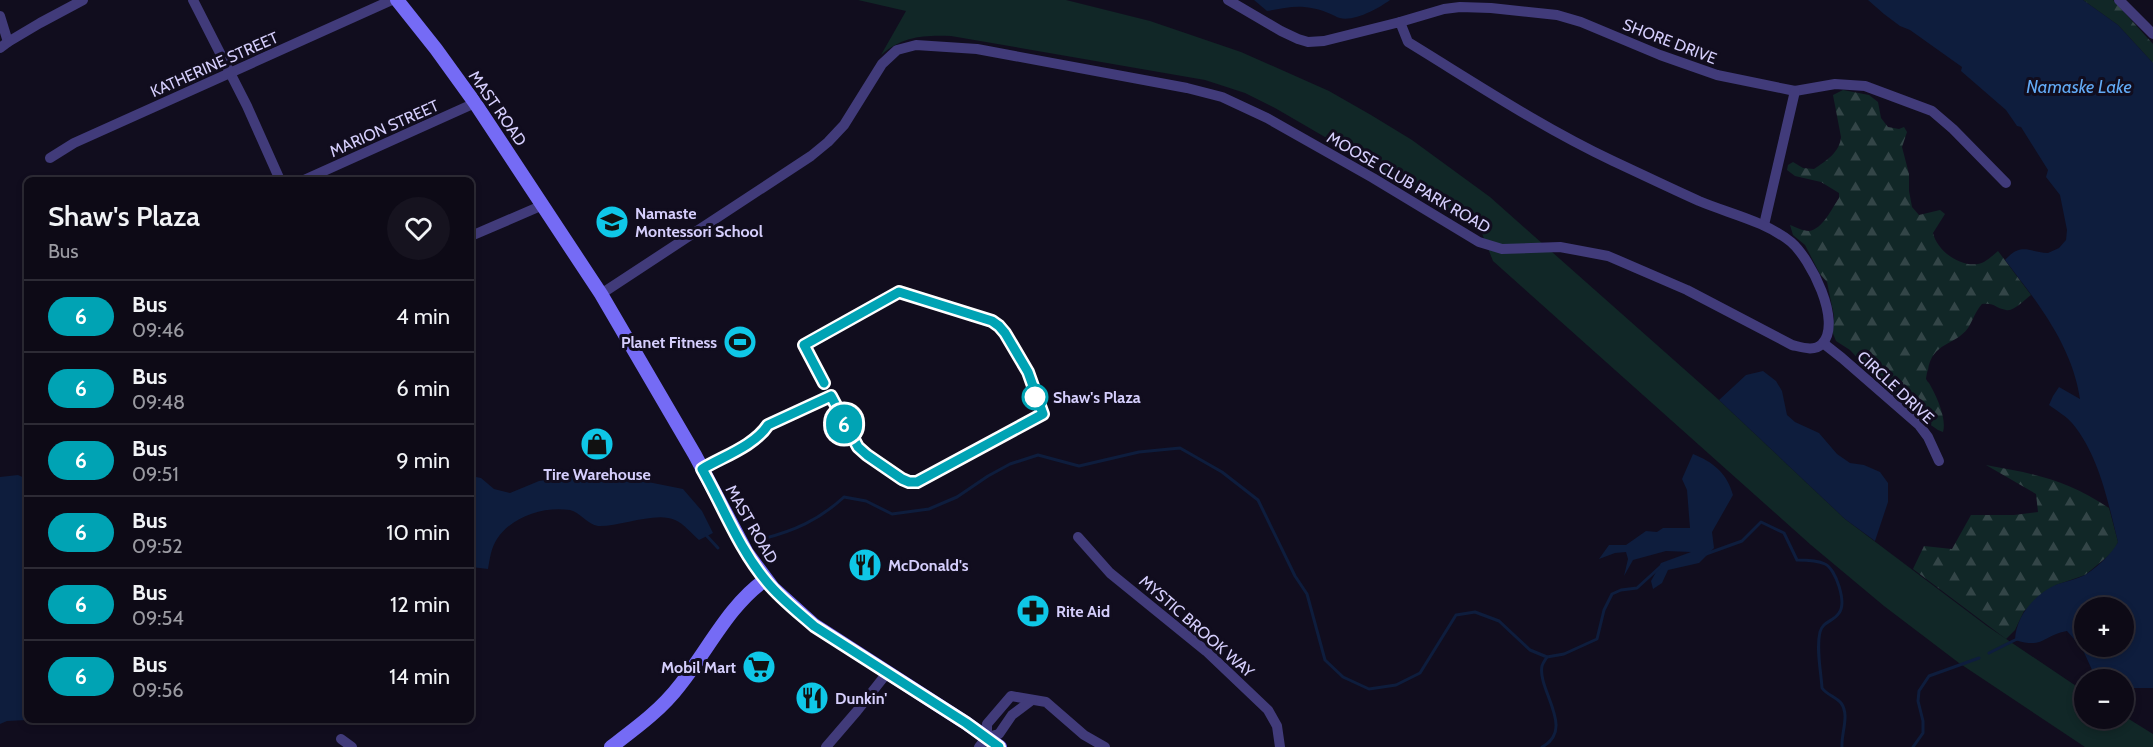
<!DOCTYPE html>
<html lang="en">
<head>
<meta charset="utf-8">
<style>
  body { margin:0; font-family:Cabin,sans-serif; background:#16131f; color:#f1f3f6; height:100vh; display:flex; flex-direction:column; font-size:22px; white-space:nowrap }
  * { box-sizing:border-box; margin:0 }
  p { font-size:20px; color:#9a9aa1 }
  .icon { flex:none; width:33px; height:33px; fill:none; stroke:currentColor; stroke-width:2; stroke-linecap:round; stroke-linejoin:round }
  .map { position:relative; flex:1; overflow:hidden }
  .side { position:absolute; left:24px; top:177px; width:450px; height:546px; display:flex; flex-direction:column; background:#0d0a16; border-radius:9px; box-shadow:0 3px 9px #0003,0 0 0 2px #2d2b35 }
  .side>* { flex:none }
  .badge { padding:0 12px; border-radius:20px; font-size:21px; line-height:39px }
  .buttons { position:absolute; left:2074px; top:597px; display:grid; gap:12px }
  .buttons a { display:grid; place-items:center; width:60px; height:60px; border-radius:50%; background:#0d0a16; box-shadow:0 3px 9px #0003,0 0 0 2px #2d2b35; font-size:30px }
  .map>.badge { position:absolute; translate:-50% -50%; box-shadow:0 0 0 3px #fff }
  .round { display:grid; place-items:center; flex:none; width:63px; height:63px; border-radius:32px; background:#16131f }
  .summary { display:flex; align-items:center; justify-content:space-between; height:102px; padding:0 24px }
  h1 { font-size:28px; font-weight:600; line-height:45px }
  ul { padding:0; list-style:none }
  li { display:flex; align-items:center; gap:18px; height:72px; padding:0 24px; border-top:2px solid #2d2b35 }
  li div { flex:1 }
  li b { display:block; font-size:22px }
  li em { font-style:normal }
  li .badge { min-width:66px; font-weight:700; text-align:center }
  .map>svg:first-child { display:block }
  .forest { fill:url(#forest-firs) }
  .park { fill:#112727 }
  .water { fill:#0e1d3d; fill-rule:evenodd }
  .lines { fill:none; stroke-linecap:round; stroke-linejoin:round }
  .stream { stroke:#0e1d3d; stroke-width:3 }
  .street { stroke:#413b7a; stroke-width:10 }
  .secondary { stroke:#756bf5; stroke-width:14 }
  .line-casing { stroke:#fff; stroke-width:14 }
  .line { stroke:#00a3b4; stroke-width:9 }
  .stop-dot { fill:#fff; stroke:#00a3b4; stroke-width:3 }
  .labels { text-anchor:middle; stroke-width:6; stroke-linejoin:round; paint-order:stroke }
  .street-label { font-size:16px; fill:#d5cefc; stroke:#110d1e }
  .poi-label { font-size:16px; font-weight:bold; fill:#d5cefc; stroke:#110d1e; text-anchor:start }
  .stop-label { font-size:16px; font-weight:bold; fill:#d5cefc; stroke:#110d1e; text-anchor:start }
  .water-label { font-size:18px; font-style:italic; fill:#62aaf5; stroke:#110d1e }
</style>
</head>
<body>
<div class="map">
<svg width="2153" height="747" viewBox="0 0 2153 747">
  <defs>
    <pattern id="forest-firs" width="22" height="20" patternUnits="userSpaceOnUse" patternTransform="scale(1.5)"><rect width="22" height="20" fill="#112727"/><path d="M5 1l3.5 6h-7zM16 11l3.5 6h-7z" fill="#334547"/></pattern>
  </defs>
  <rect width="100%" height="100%" fill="#110d1e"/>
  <g class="forest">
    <polygon points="2083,0 2113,0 2153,44 2153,63 2118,25"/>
    <path d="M1843,90L1869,95L1878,102L1881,118L1888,127L1899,129L1904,127L1907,132L1902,147L1909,174V191L1912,207L1919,215L1940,210L1945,214L1933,233C1937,251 1960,267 1978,264C1985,263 1992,256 1998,251L2031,295C2025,299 2014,312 2006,310C1994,308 1997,303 1982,304C1975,312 1973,320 1968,328C1955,346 1932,342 1928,370C1927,371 1926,379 1926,379C1927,381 1928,382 1929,383C1936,395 1947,418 1943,432L1938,430L1925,421L1875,377L1850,350L1836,341L1832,331L1834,316L1827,282L1820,274L1805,245L1793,235L1790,225C1795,227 1803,231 1809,231C1823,229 1832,208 1839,198V193L1821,182L1795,176L1787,170L1788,165L1793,162L1803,168L1814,169C1826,161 1840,152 1841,137L1833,95Z"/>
    <path d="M1986,465C2035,474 2066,479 2109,508L2118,542L2114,551L2085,575L2056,585L2024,611L2015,630L2006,639L1913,569L1924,546L1952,549L1971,515H2014L2038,512L2036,494Z"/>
  </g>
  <path class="park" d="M858,0H1066L1150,21L1241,52L1329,91L1371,115L1412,140L1490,197L1719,400L1845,519L1987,626L2085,692V718H2124V716L2153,734V747H2085L1959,663L1884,606L1811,545L1493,261L1481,231L1423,194L1275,108L1245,93L1205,80L951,36C924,35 903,36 881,55L906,11Z"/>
  <g class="water">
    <path d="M1254,0H1390C1378,9 1349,25 1335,16C1325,11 1316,8 1304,7C1292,6 1279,9 1267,11Z"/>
    <path d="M1868,0H2083L2118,25L2153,63V688H2124V680L2099,679L2093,672L2082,648L2067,631C2041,636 2045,649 2015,640C2016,615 2036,593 2058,584C2067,581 2077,579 2085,575C2095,569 2113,553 2118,542C2108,502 2099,455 2072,423C2066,416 2057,411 2049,405L2053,396L2059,387L2080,399C2072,345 2037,302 2005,260C2021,242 2029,252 2048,253L2059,248L2066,240L2067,230L2060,195L2046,177L2048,170L2021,127L2017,126L2006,110L1961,71L1962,67L1910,30L1900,26L1884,14ZM2085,608H2124V646H2085Z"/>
    <polygon points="1763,371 1776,381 1782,391 1787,415 1795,422 1819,433 1837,454 1850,463 1864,465 1880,472 1888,483 1888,502 1875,541 1845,519 1719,400 1746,375"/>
    <path d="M1693,454C1713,462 1727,473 1733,495L1712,532L1714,548L1699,563L1668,570L1662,583L1653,589L1651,581L1661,563L1691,552L1666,551L1633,560L1624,576L1628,559L1626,552L1615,553L1599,559L1609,545H1626L1646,531L1657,532L1663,528H1690L1687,490L1682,479Z"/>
    <polygon points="18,475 27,479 27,720 7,721 0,724 0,477"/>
    <path d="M471,476L481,478L494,489L510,493L539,481L571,476L628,478L683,489L702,511L713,533L699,540C692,534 683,523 675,520C656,511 619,527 598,526C588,525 580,512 570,510C544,506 512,516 497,539C491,548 490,558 488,569L471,567Z"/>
  </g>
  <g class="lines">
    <g class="stream">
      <polyline points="706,535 718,548"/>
      <path d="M762,539C794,531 819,520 844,497L866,501L892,514L929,509L957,497L988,476L1010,464L1038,455L1079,466L1139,452L1180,448L1222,472L1258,500L1295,576L1307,594L1325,660L1343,677L1369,689L1396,685L1420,673L1456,615L1475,612L1499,621L1530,650L1547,657L1564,654L1597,639L1604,610L1612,594L1621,590L1637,588L1660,567"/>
      <path d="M1706,554L1742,541L1761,522L1784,533L1797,560C1806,560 1817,560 1825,564C1836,569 1847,603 1839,613C1833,622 1823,621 1820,632C1816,649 1821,671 1822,688C1827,695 1836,697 1841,703C1850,715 1841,733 1842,747"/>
      <polyline points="1989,653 2017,639"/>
      <path d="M1542,747C1576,729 1537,690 1542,666C1543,663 1545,660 1547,657"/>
      <polyline points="1913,747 1923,733 1923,721 1918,701 1919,691 1929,676 1979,658"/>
    </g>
    <g class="street">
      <polyline points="193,0 247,106 280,180"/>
      <polyline points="2119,0 2153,34"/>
      <polyline points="0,16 8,42 0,48"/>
      <polyline points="1400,22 1444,9 1460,7 1491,8 1557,15 1581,22 1660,55 1717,75 1795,91 1835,84 1865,86 1932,111 1953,129 2006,183"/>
      <polyline points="8,42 40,23 83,0"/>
      <polyline points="50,158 74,143 392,0"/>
      <polyline points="304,180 475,103"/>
      <polyline points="1764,225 1795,91"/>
      <polyline points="471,236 543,205"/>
      <path d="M601,294L811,156L828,142L844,125L882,64L897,50L916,45L977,49L1187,88L1222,97L1267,118L1373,178L1479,242L1502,249L1560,247L1608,256L1687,290L1792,345C1801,347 1814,352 1822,344C1843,322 1810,258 1791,242C1765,221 1730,214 1699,201C1670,188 1641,174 1613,161C1541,127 1475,83 1408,42L1400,22L1324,41L1308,42L1298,39L1281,31L1228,0"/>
      <polyline points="1823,343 1842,358 1919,425 1928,437 1939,461"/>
      <polyline points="1078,537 1110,573 1206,651 1268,710 1277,726 1280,747"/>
      <polyline points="987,737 987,724 1011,696 1046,702 1084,735 1105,747"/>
      <polyline points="987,737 999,734 1012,715 1032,700"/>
      <polyline points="341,739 352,747"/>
      <polyline points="826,747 857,711 887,673"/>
      <polyline points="979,747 987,737"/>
    </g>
    <g class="secondary">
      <polyline points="397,0 436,49 475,103 601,294 695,455 747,553 773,588 814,625 966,723 1000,747"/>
      <path d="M611,747C636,728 661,710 680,685C708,650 729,605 765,580"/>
    </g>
  </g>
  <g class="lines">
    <defs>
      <path id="line" d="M824,383L804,345L899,292L992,321L999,326L1005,333L1028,372L1043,414L917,482H909L902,479L867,455L858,447L831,396L768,425C754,446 724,456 702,469C723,506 739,549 767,582C780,598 798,612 814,626L966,723L999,747"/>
    </defs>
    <use href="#line" class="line-casing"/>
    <use href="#line" class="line"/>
  </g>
  <defs>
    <symbol id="school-disc" viewBox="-11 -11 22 22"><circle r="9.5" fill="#0fc7e7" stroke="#110d1e"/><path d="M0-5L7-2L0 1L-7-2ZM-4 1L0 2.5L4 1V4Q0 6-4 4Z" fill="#111"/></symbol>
    <symbol id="stadium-disc" viewBox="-11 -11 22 22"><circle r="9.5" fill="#0fc7e7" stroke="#110d1e"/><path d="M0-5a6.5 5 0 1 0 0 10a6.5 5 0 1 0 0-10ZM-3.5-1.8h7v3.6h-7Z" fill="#111"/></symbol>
    <symbol id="shop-disc" viewBox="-11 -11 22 22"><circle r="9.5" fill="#0fc7e7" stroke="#110d1e"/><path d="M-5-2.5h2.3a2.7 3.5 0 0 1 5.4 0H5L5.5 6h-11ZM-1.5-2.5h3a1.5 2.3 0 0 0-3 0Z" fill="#111"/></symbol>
    <symbol id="restaurant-disc" viewBox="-11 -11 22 22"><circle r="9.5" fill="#0fc7e7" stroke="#110d1e"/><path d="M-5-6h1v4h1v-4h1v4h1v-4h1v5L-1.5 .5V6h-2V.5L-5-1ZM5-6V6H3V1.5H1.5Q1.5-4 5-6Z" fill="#111"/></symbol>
    <symbol id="pharmacy-disc" viewBox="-11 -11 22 22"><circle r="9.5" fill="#0fc7e7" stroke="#110d1e"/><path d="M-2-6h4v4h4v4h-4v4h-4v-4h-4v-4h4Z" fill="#111"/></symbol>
    <symbol id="supermarket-disc" viewBox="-11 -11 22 22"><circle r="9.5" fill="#0fc7e7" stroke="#110d1e"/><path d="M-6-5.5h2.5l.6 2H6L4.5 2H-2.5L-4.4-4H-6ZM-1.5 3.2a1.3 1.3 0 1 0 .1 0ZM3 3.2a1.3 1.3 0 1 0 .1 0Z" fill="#111"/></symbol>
  </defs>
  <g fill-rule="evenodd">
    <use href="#school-disc" x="593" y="203" width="38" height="38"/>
    <use href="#stadium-disc" x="721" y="323" width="38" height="38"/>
    <use href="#shop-disc" x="578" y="425" width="38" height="38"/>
    <use href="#restaurant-disc" x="846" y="546" width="38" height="38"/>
    <use href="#pharmacy-disc" x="1014" y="592" width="38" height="38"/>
    <use href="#supermarket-disc" x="740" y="648" width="38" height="38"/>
    <use href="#restaurant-disc" x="793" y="679" width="38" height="38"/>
  </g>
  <circle class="stop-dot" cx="1035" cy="397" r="12"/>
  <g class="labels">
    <g class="street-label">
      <text transform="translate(1670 41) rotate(21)" y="6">SHORE DRIVE</text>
      <text transform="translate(214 64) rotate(-24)" y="6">KATHERINE STREET</text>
      <text transform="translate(498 108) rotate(55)" y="6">MAST ROAD</text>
      <text transform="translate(384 128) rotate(-24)" y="6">MARION STREET</text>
      <text transform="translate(1409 182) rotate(30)" y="6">MOOSE CLUB PARK ROAD</text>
      <text transform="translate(1896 387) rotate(43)" y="6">CIRCLE DRIVE</text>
      <text transform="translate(752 524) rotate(60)" y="6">MAST ROAD</text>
      <text transform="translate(1197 626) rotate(41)" y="6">MYSTIC BROOK WAY</text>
    </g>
    <g class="poi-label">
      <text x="635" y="219">Namaste<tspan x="635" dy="18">Montessori School</tspan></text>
      <text x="717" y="348" text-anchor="end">Planet Fitness</text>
      <text x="597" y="480" text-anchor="middle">Tire Warehouse</text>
      <text x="888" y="571">McDonald's</text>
      <text x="1056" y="617">Rite Aid</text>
      <text x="736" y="673" text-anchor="end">Mobil Mart</text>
      <text x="835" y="704">Dunkin'</text>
    </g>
    <g class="stop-label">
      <text x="1053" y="403">Shaw's Plaza</text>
    </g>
    <g class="water-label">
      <text x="2079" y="93">Namaske Lake</text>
    </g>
  </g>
</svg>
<div class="buttons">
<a>+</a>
<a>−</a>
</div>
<b class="badge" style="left:844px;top:424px;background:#00a3b4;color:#fff">6</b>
<section class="side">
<div class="summary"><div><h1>Shaw's Plaza</h1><p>Bus</p></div><a class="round"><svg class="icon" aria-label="heart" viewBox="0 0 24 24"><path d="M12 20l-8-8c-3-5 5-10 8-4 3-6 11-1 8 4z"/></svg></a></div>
<ul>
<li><span class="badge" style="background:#00a3b4;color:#fff">6</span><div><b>Bus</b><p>09:46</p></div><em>4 min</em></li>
<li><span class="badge" style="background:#00a3b4;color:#fff">6</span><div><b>Bus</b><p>09:48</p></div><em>6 min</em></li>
<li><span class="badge" style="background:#00a3b4;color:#fff">6</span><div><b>Bus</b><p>09:51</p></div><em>9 min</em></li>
<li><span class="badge" style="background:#00a3b4;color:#fff">6</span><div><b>Bus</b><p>09:52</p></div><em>10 min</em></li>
<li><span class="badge" style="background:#00a3b4;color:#fff">6</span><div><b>Bus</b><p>09:54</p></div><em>12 min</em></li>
<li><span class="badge" style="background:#00a3b4;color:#fff">6</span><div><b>Bus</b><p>09:56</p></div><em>14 min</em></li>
</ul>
</section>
</div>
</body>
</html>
